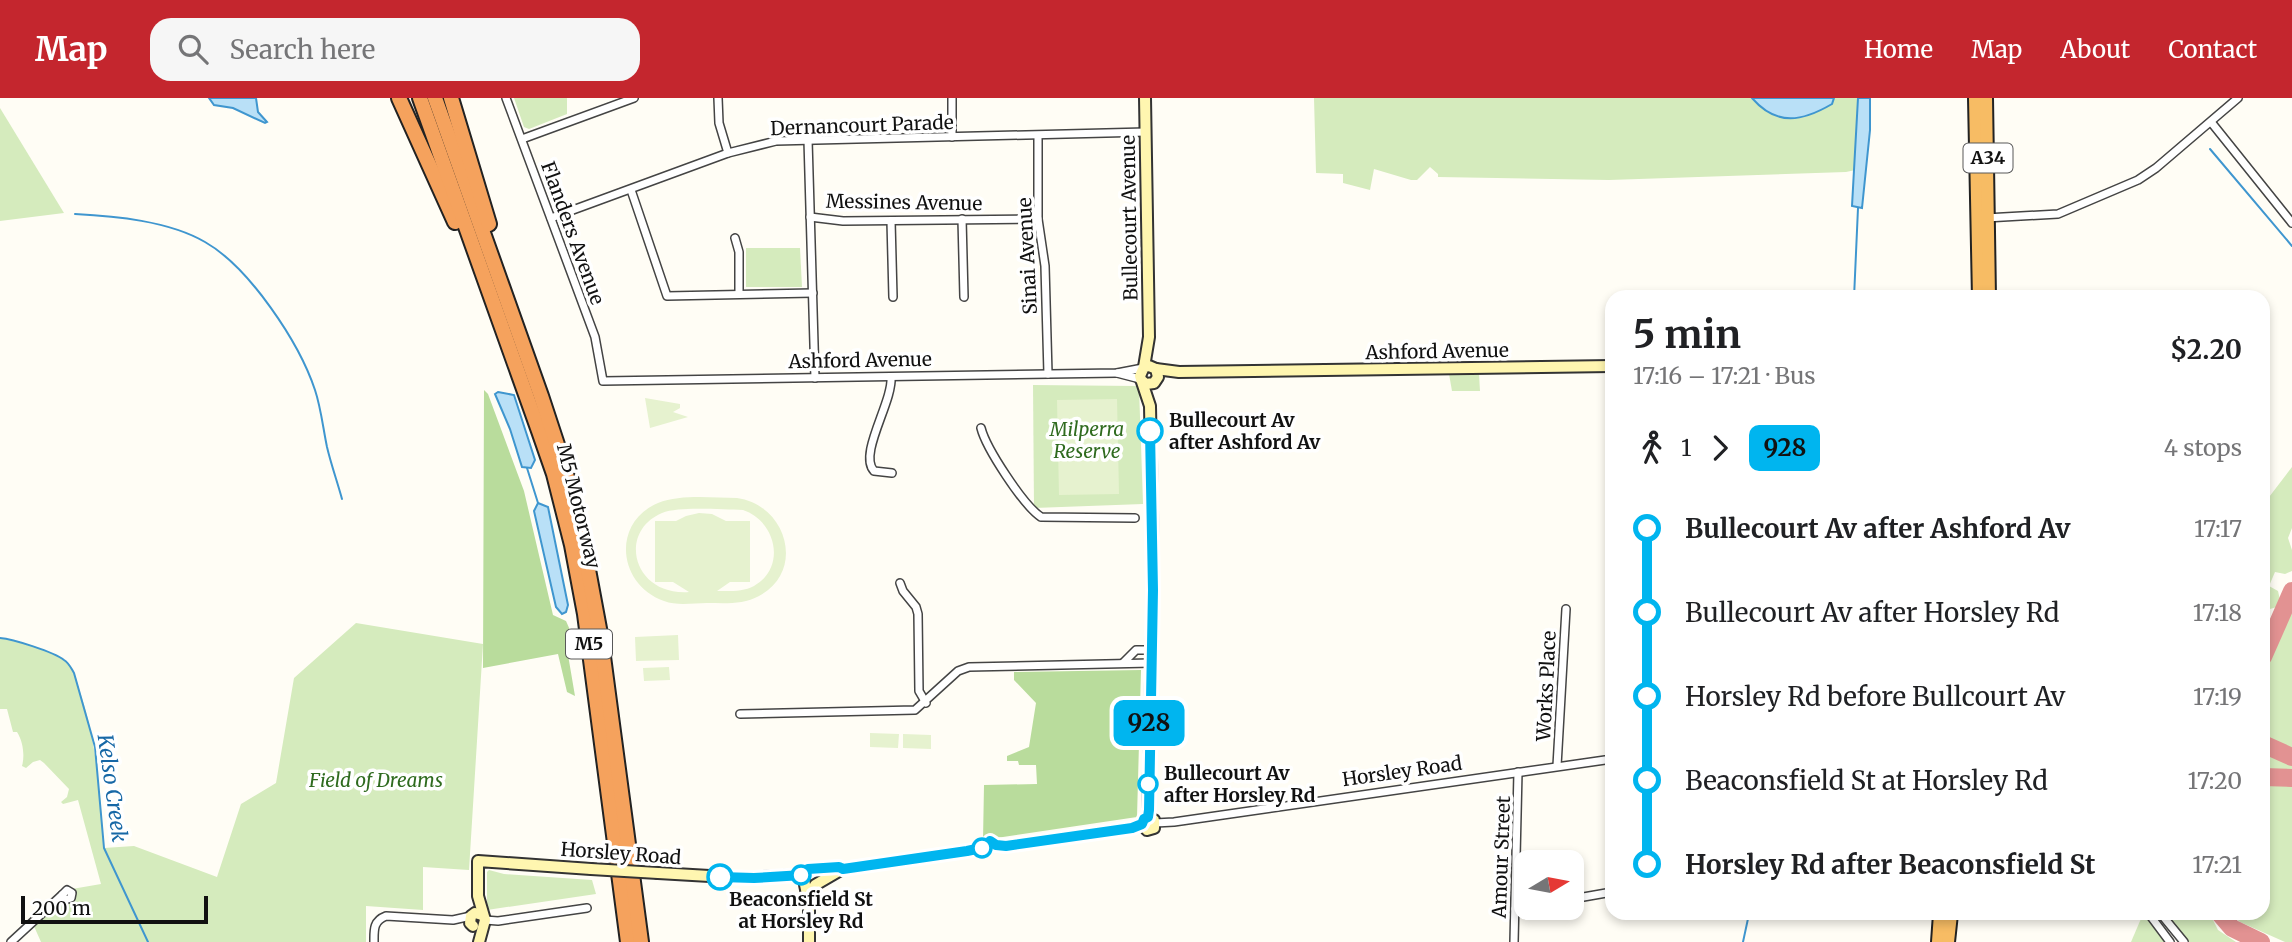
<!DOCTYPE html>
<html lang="en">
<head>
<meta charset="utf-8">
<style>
  body { margin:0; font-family:Merriweather,serif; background:#f6f6f6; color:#202124; height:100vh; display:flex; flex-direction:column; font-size:26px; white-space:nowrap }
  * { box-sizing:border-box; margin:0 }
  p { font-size:23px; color:#757577 }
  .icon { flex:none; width:38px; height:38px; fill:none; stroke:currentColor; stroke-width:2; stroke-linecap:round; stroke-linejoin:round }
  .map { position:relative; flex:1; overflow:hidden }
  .sheet { position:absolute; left:1605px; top:192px; width:665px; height:630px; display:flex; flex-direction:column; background:#fff; border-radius:21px; box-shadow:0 4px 10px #0003 }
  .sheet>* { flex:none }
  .badge { padding:0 14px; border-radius:10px; font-size:24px; line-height:46px }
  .needle { width:46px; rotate:80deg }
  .buttons { position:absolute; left:1514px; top:752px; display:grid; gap:14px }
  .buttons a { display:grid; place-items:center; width:70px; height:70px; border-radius:14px; background:#fff; box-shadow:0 4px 10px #0003; font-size:35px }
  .scale { position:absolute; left:21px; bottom:18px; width:187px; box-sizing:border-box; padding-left:7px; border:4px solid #111; border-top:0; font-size:19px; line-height:24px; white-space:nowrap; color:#111; -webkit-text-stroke:5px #fff; paint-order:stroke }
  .map>.badge { position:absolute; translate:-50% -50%; box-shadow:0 0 0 4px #fff }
  .legs { display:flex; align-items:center; gap:10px; height:77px; padding:0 28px; font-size:23px }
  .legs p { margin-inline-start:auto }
  .summary { display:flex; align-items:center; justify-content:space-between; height:119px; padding:0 28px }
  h1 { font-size:38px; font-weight:700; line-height:52px }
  ul { padding:0 28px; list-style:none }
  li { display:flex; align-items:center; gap:24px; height:84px; font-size:26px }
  li i { display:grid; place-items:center; width:10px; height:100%; margin:0 9px; background:currentColor }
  li i::after { content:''; width:18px; height:18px; margin:-9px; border:5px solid; border-radius:50%; background:#fff }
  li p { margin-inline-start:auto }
  li:first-child i { background:linear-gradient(#0000 50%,currentColor 0) }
  li:last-child i { background:linear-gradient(currentColor 50%,#0000 0) }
  header { display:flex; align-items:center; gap:42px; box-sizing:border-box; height:98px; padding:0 35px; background:#c4262e; color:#fff }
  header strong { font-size:33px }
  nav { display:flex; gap:38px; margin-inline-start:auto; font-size:24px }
  .search { width:490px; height:63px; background:#f6f6f6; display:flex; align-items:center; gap:18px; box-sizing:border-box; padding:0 24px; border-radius:21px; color:#757577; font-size:26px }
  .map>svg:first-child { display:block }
  .green { fill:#d5ebbd }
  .forest { fill:#b9dc9c }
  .pitch { fill:#e6f2cf; fill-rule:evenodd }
  .water { fill:#b9e0f7; stroke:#3f96cf; stroke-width:2 }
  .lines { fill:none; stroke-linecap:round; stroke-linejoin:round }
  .stream { stroke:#3f96cf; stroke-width:2 }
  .taxiway { stroke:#e29292; stroke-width:18 }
  .minor-casing { stroke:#444; stroke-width:10 }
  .secondary-casing { stroke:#333; stroke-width:14 }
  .trunk-casing { stroke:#222; stroke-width:16 }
  .motorway-casing { stroke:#222; stroke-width:18 }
  .minor { stroke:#fff; stroke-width:7 }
  .secondary { stroke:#fff6b0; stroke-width:10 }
  .trunk { stroke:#f7bc64; stroke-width:12 }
  .motorway { stroke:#f5a25d; stroke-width:14 }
  .secondary-bridge-casing { stroke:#333; stroke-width:14; stroke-linecap:butt }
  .secondary-bridge { stroke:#fff6b0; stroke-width:10 }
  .line-1-casing { stroke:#fff; stroke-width:16 }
  .line-1 { stroke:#00b5ef; stroke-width:10 }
  .stop-1-dot { fill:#fff; stroke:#00b5ef; stroke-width:3.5 }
  .labels { text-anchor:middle; stroke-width:7; stroke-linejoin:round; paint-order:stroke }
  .shield { fill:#fff; stroke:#585858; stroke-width:2 }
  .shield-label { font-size:18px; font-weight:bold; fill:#111 }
  .street-label { font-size:19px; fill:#111; stroke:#fff }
  .stop-label { font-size:19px; font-weight:bold; fill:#111; stroke:#fff; text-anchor:start }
  .park-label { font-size:19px; font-style:italic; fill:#2f6b1f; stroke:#fff }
  .water-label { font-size:21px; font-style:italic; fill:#1768a6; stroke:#fff }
</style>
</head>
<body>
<header>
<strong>Map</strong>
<div class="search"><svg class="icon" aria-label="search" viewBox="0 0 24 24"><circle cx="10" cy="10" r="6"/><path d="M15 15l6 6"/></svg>Search here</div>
<nav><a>Home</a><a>Map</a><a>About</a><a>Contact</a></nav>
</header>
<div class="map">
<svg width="2292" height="844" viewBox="0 0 2292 844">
  <rect width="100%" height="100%" fill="#fffdf5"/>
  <g class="green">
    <polygon points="514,0 567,0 567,16 529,31 524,29"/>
    <polygon points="1314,0 1862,0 1860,71 1846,74 1609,82 1438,79 1438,76 1430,69 1417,82 1411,82 1374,71 1370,92 1343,85 1343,76 1316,75"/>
    <polygon points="0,10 64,115 0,123"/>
    <polygon points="746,150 800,150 802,189 746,189"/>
    <polygon points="1449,276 1479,276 1480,293 1452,293"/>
    <polygon points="1033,287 1137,288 1139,290 1143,406 1034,410"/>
    <polygon points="2292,369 2292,430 2288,440 2292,452 2292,473 2285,476 2275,474 2269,488 2278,493 2280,502 2277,509 2263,513 2263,407"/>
    <polygon points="2292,509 2292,653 2263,640 2263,575"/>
    <path d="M356,525L483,546L469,772L423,769V812L366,808V844H41L33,826L72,791L101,786L78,702L63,706L61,704L67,699L69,691L44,665L40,662L33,664L26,670L22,668C25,658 23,643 17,634H13L7,611H0V540C15,541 60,555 69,566C75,573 77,583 79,591C97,642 100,696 104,750L134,748L217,779L241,706L276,685L294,580Z"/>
    <polygon points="2263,652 2292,665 2292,676 2263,675"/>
    <polygon points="2263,684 2292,686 2292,844 2285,844 2240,824 2231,816 2263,816"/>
    <polygon points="489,772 504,776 592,782 596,796 487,812 487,774"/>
    <polygon points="2143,816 2165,844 2131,844"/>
    <polygon points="2165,816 2210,816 2218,832 2236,844 2189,844"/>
  </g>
  <g class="forest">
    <polygon points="484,292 488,296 524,393 553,517 566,523 573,539 567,551 575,598 567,594 558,556 483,570"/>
    <polygon points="1141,572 1137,719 983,742 984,687 1037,686 1036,667 1019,667 1018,663 1007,663 1007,658 1029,649 1036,605 1014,582 1014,574"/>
  </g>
  <g class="pitch">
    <polygon points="645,300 680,306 680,310 673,314 688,319 650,330"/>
    <polygon points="1117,301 1119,396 1059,397 1057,302"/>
    <path d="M737,400C787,407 806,473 759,498C743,507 724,505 707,505C693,505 677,508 664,503C618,487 611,425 658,405C681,396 713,400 737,400ZM743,412C776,423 787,469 754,488C743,494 729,493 717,493L730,484H750V423H726L712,416L699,415L686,418L676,423H655V484H673L689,494C633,498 617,434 662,415C680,408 723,412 743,412Z"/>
    <polygon points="678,537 679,562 636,563 635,539"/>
    <polygon points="669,569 670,582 644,583 643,570"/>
    <polygon points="870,635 899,636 898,650 870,649"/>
    <polygon points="903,636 931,637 931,651 903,650"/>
  </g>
  <g class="water">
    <polygon points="209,0 256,0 258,14 267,24 265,25 233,10 214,7"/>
    <path d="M1752,0H1834L1832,6C1803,23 1777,29 1752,0Z"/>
    <polygon points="1858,0 1870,0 1870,32 1862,110 1852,108"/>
    <polygon points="498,294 514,297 535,362 531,370 522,369 510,331 495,296"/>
    <polygon points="538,405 548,409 568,507 566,514 562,516 556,509 534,413"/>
  </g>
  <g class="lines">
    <g class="stream">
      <polyline points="2210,51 2292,148"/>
      <path d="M75,116C115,118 169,123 205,144C249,169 299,244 315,292C321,310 323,330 327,349C331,366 337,383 342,401"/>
      <polyline points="1854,200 1858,110"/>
      <polyline points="527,370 538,405"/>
      <path d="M0,540C13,541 54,554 64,562C69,565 71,570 74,575L95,649L104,750L148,844"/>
      <polyline points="1743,844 1749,816"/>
    </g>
    <g class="taxiway">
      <polyline points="2263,559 2292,493"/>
      <polyline points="2263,646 2292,659"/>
      <polyline points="2263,679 2292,680"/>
      <polyline points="2220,816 2232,830 2261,844"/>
    </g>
    <defs>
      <g id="minor">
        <polyline points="506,0 595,239 603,283 1117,275 1143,270"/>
        <polyline points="718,0 719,25 728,55"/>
        <polyline points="952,0 952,39"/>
        <polyline points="2211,24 2292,125"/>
        <polyline points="1038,38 1038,121 1045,168 1048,276"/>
        <polyline points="522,41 634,0"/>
        <polyline points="808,42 815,280"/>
        <polyline points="631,92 667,198 813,195"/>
        <polyline points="810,119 843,123 1038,121"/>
        <polyline points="551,120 728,55 776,43 1146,34"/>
        <polyline points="1986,120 2058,116 2138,82 2156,70 2238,0"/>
        <polyline points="962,121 964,199"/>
        <polyline points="891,123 893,199"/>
        <polyline points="735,140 739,154 739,196"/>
        <polyline points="1117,275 1140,281"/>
        <path d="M891,279C893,304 858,356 874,373L892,375"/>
        <path d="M981,330C986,350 1023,407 1041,419L1135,420"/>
        <polyline points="900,485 903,493 916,509 918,516 919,593 926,605"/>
        <polyline points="1123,565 1136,552 1151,552"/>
        <polyline points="740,616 915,612 958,573 969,569 1151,565"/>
        <polyline points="1557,668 1566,511"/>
        <polyline points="1155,725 1174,724 1612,661"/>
        <polygon points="67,792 72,795 71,800 65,802 62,797"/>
        <polyline points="1572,801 1612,794"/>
        <polyline points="1515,811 1526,809"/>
        <polyline points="2149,816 2170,844"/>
        <polyline points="2161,816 2184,844"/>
        <polyline points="485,822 498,823 587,810"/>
        <polyline points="11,844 62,797"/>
        <path d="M374,844C374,832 373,823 386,818L453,822L471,818"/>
        <polyline points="1514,844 1518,674"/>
      </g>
      <g id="secondary">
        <polyline points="1144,269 1149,239 1145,0"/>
        <polyline points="1156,271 1179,274 1612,268"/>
        <polyline points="1141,282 1146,286 1154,285 1158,279 1156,271 1149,268 1144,269 1140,278 1150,308 1152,412 1153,492 1148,719"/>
        <polyline points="1142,726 1147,732 1154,730 1154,722 1148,719"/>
        <polyline points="658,775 744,780 803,777"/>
        <polyline points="803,777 808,771 839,769 843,771 966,753 986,749 990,743 997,747 1006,748 1132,730 1142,726 1144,721 1148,719"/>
        <polyline points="803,777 809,806 809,844"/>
        <polyline points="810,803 815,787 839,773"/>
        <polyline points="473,828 470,825 471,818 475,815 482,817"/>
        <polyline points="479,844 485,822 478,798 478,763 591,771"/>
      </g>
      <g id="trunk">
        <polyline points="1975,0 1979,200"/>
        <polyline points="1986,0 1989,200"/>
        <polyline points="1938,844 1940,816"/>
        <polyline points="1948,844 1951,816"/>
      </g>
      <g id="motorway">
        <polyline points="399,0 455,124"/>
        <polyline points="420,0 539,333 554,376 572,447 585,516 628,844"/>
        <polyline points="435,0 541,298 564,368 581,434 600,536 641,844"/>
        <polyline points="451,0 489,126"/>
      </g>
    </defs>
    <use href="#minor" class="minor-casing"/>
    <use href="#secondary" class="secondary-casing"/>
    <use href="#trunk" class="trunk-casing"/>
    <use href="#motorway" class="motorway-casing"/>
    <use href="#minor" class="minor"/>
    <use href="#secondary" class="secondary"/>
    <use href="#trunk" class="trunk"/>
    <use href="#motorway" class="motorway"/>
    <defs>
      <polyline id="secondary-bridge" points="591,771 658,775"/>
    </defs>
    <use href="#secondary-bridge" class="secondary-bridge-casing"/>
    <use href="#secondary-bridge" class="secondary-bridge"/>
  </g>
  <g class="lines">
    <defs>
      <polyline id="line-1" points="720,779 754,780 803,777 808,771 839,769 843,771 967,753 986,749 990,743 996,747 1006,748 1132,730 1142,726 1144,721 1148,719 1149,712 1153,492 1150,333"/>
    </defs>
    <use href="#line-1" class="line-1-casing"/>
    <use href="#line-1" class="line-1"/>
  </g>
  <g class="stop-1-dot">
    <circle cx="1150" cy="333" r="12"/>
    <circle cx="1148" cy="686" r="9"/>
    <circle cx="982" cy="750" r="9"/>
    <circle cx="801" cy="777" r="9"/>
    <circle cx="720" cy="779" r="12"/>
  </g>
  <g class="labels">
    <g class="shield">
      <rect x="1963.5" y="45.5" width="49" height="29" rx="5"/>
      <rect x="566" y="531.5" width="46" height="29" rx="5"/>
    </g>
    <g class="shield-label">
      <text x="1988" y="66">A34</text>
      <text x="589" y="552">M5</text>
    </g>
    <g class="street-label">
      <text transform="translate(862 27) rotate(-2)" y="7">Dernancourt Parade</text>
      <text transform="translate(904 104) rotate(1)" y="7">Messines Avenue</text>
      <text transform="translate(1129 120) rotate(-91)" y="7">Bullecourt Avenue</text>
      <text transform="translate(573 135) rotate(70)" y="7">Flanders Avenue</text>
      <text transform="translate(1027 158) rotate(-93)" y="7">Sinai Avenue</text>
      <text transform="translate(1437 253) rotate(-1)" y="7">Ashford Avenue</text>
      <text transform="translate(860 262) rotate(-1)" y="7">Ashford Avenue</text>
      <text transform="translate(579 408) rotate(76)" y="7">M5 Motorway</text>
      <text transform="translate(1546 588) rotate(-87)" y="7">Works Place</text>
      <text transform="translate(1402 673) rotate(-8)" y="7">Horsley Road</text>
      <text transform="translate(621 755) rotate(4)" y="7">Horsley Road</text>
      <text transform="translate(1501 759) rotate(-88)" y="7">Amour Street</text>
    </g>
    <g class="stop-label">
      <text x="1169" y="329">Bullecourt Av<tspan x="1169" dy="22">after Ashford Av</tspan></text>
      <text x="1164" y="682">Bullecourt Av<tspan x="1164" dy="22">after Horsley Rd</tspan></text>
      <text x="801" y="808" text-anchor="middle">Beaconsfield St<tspan x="801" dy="22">at Horsley Rd</tspan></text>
    </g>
    <g class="park-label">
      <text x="1087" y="338">Milperra<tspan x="1087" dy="22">Reserve</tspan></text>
      <text x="376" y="689">Field of Dreams</text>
    </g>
    <g class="water-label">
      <text transform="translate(112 690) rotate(82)" y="7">Kelso Creek</text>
    </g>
  </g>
</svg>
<div class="buttons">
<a><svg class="needle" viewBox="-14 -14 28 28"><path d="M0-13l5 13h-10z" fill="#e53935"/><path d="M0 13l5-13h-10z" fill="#757577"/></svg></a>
</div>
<div class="scale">200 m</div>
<b class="badge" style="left:1149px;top:625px;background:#00b5ef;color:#111">928</b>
<section class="sheet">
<div class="summary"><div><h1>5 min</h1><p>17:16 – 17:21 · Bus</p></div><b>$2.20</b></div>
<div class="legs"><svg class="icon" aria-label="walk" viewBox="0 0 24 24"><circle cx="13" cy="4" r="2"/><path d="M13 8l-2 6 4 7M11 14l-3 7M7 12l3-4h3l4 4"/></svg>1<svg class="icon" aria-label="forward" viewBox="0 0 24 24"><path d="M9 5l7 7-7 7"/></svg><b class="badge" style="background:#00b5ef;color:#111">928</b><p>4 stops</p></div>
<ul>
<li><i style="color:#00b5ef"></i><b>Bullecourt Av after Ashford Av</b><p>17:17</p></li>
<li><i style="color:#00b5ef"></i><span>Bullecourt Av after Horsley Rd</span><p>17:18</p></li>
<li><i style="color:#00b5ef"></i><span>Horsley Rd before Bullcourt Av</span><p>17:19</p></li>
<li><i style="color:#00b5ef"></i><span>Beaconsfield St at Horsley Rd</span><p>17:20</p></li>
<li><i style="color:#00b5ef"></i><b>Horsley Rd after Beaconsfield St</b><p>17:21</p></li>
</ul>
</section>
</div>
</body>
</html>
